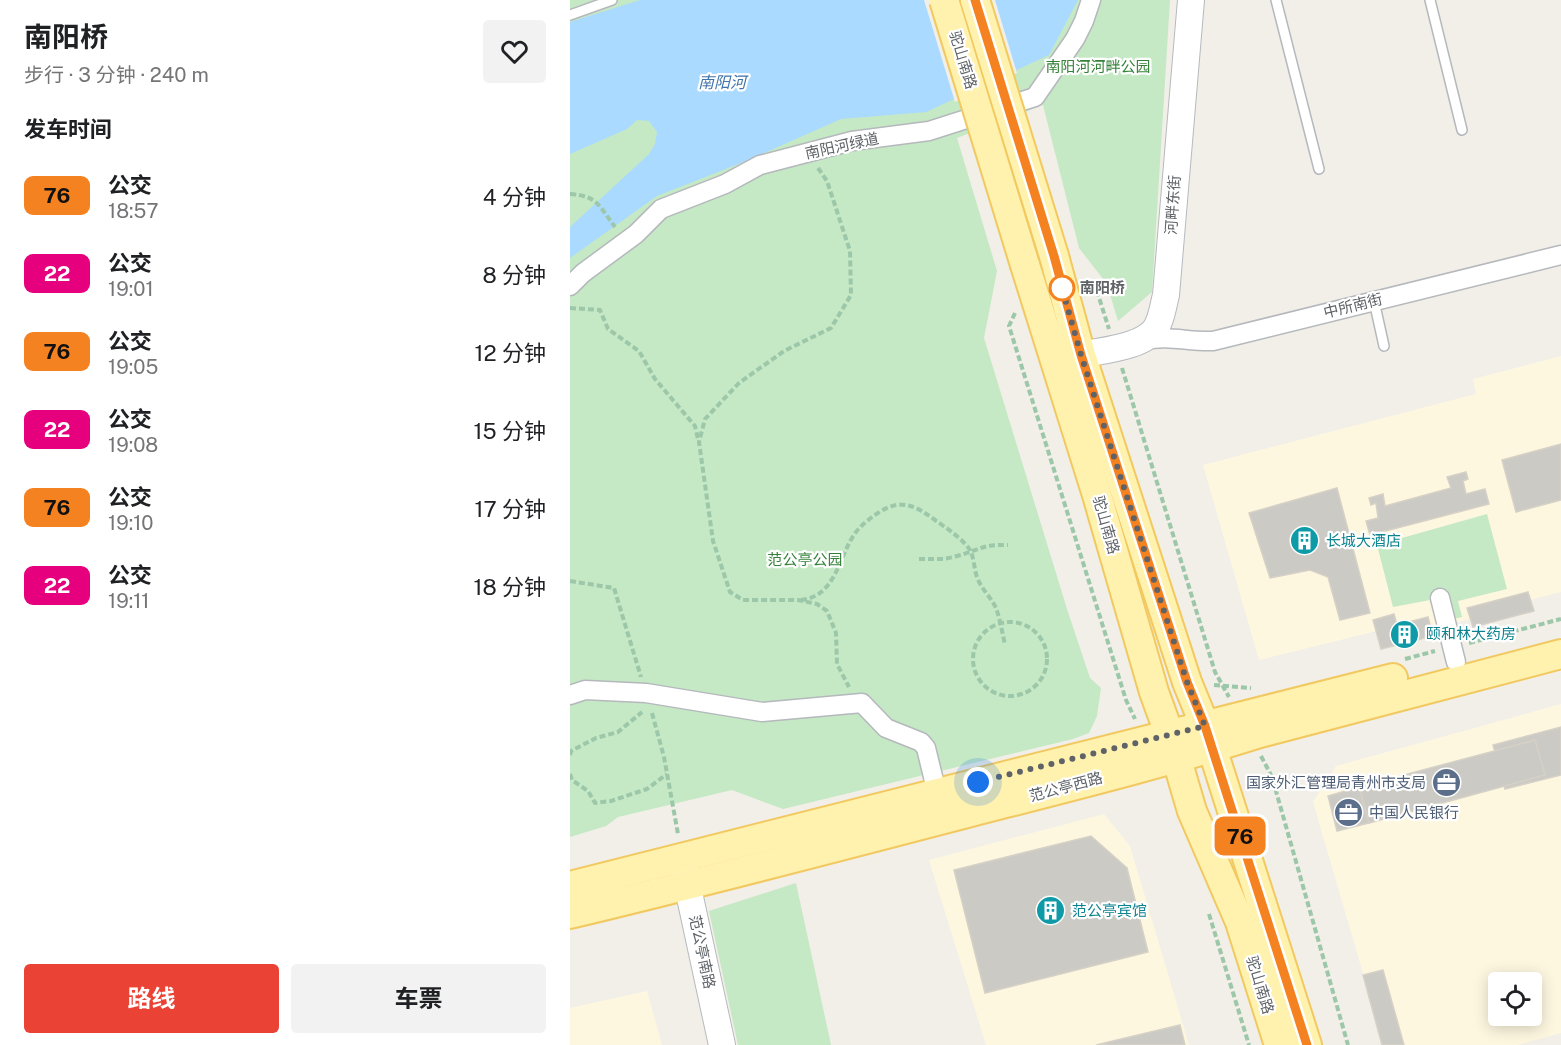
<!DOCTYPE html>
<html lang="zh">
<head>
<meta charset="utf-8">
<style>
  body { margin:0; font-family:"Public Sans","Noto Sans SC",sans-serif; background:#f2f2f2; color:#202124; height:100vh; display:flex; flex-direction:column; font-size:22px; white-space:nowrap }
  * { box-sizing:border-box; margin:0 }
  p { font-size:20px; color:#757577 }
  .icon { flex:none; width:33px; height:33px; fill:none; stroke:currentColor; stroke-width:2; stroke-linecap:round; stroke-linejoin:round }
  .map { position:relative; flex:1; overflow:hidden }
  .drawer { display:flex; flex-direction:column; background:#fff; width:570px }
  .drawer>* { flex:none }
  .badge { padding:0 12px; border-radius:9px; font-size:21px; line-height:39px }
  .fabs { position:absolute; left:918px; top:972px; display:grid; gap:12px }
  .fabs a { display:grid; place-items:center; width:54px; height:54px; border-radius:6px; background:#fff; box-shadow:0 3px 15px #0003; font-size:30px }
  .you { position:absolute; width:30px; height:30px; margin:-15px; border:4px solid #fff; border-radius:50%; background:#1a73e8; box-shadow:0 0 0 9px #1a73e833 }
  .map>.badge { position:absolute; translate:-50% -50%; box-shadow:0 0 0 3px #fff }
  h2 { padding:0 24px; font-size:22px; line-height:54px }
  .round { display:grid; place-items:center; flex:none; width:63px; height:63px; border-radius:6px; background:#f2f2f2 }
  .headline { display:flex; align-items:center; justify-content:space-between; height:102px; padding:0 24px }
  h1 { font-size:28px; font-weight:700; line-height:45px }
  .cta { display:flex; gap:12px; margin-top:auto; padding:12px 24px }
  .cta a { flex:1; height:69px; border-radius:6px; background:#ea4335; color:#fff; font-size:24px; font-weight:700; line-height:69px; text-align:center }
  .cta a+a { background:#f2f2f2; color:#202124 }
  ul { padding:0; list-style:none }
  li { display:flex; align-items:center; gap:18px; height:78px; padding:0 24px }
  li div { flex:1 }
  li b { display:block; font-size:22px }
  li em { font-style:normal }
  li .badge { min-width:66px; font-weight:700; text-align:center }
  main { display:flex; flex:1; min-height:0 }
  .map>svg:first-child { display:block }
  .commercial { fill:#fef7e0; fill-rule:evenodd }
  .green { fill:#c5e8c5 }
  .water { fill:#aadaff }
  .pier { fill:#f1efe8 }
  .building { fill:#cccac5; stroke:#d6d1c6; stroke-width:1.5 }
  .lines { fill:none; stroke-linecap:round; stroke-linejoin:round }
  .lane-casing { stroke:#b5b8bc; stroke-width:12 }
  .street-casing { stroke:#b5b8bc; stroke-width:21 }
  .secondary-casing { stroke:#b6babf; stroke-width:28 }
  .primary-casing { stroke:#f2c960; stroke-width:32 }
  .path { stroke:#9cc7a9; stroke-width:4; stroke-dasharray:6 3; stroke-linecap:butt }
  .lane { stroke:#fff; stroke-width:9 }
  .street { stroke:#fff; stroke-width:18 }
  .secondary { stroke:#fff; stroke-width:26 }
  .primary { stroke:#fff2af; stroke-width:28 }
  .primary-bridge-casing { stroke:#f2c960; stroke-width:32; stroke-linecap:butt }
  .primary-bridge { stroke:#fff2af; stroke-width:28 }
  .line-casing { stroke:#fff; stroke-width:14 }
  .line { stroke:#f58220; stroke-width:9 }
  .walk { stroke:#5f6368; stroke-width:6; stroke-dasharray:0 10.8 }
  .stop-dot { fill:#fff; stroke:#f58220; stroke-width:3 }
  .labels { text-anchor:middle; stroke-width:4.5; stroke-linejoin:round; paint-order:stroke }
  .street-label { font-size:15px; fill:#5f6368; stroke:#fff }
  .park-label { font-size:15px; fill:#348238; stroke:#fff }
  .stop-label { font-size:15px; font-weight:bold; fill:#5f6368; stroke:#fff; text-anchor:start }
  .culture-label { font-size:15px; fill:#0d838f; stroke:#fff; text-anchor:start }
  .service-label { font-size:15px; fill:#4e5e75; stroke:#fff; text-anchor:end }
  .water-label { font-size:16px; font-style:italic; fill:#4174aa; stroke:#fff }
</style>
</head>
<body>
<main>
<section class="drawer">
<div class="headline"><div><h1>南阳桥</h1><p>步行 · 3 分钟 · 240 m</p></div><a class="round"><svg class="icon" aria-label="heart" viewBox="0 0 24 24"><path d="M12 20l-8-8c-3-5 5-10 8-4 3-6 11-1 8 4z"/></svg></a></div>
<h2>发车时间</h2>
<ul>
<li><span class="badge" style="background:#f58220;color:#111">76</span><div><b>公交</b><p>18:57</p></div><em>4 分钟</em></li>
<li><span class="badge" style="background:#e6007e;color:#fff">22</span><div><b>公交</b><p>19:01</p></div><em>8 分钟</em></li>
<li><span class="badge" style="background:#f58220;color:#111">76</span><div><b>公交</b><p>19:05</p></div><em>12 分钟</em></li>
<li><span class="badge" style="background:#e6007e;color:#fff">22</span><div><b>公交</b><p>19:08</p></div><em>15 分钟</em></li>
<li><span class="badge" style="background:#f58220;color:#111">76</span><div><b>公交</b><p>19:10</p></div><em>17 分钟</em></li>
<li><span class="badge" style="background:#e6007e;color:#fff">22</span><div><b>公交</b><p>19:11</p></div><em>18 分钟</em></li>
</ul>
<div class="cta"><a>路线</a><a>车票</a></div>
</section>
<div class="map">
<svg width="991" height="1045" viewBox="0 0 991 1045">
  <rect width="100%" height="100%" fill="#f1efe8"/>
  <g class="commercial">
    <polygon points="991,356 991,592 960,600 958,592 898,607 900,619 861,629 858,617 827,625 824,614 804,620 807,631 689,660 633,465 906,394 903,379"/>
    <path d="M991,704V1033L948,1045H814L743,802L766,766ZM928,982H962V1016H928Z"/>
    <polygon points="534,814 560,846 619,1045 416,1045 359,860"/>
    <polygon points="77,991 92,1045 0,1045 0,1008"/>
  </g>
  <g class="green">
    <polygon points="0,0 600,0 582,292 548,321 537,284 509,248 473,105 387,138 427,271 414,338 497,609 520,678 531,688 527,716 519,733 503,739 213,809 162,790 48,817 36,826 0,837"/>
    <polygon points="917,514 937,589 888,601 892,617 867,623 860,600 823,607 807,545"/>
    <polygon points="226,883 261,1045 168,1045 139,911"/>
  </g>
  <polygon class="water" points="70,0 508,0 479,55 356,112 271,119 176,161 87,196 0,258 0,227 79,154 85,144 87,132 79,121 67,120 57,129 0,154 0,22"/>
  <polygon class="pier" points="354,0 425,0 447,73 385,102"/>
  <g class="building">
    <polygon points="991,444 991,500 946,512 932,460"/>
    <polygon points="896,472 898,479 893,481 896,494 915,489 919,504 800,535 796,521 808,518 806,503 801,505 799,498 813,494 815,506 881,488 877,477"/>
    <polygon points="767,488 800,613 770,620 758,577 740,570 700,578 679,513"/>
    <polygon points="958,592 964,611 903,627 897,608"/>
    <polygon points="824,614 827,625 858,617 863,636 811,649 803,620"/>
    <polygon points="991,727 991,775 935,789 923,745"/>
    <polygon points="965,740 975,775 799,823 789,787"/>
    <polygon points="789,787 799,823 767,831 758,796"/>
    <polygon points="521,836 557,868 578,952 415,993 384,870"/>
    <polygon points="813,970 834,1045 812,1045 793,975"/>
    <polygon points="610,1025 615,1045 526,1045"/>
  </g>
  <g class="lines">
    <defs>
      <g id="lane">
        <polyline points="706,0 749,169"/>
        <polyline points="860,0 892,130"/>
        <polyline points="0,15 42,0"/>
        <polyline points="804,301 814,346"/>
      </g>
      <g id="street">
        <polyline points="0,286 13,273 66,234 91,209 155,184 190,165 282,141 359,131 465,97 505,39 514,21 521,0"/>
        <path d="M574,340C601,335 617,342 643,341L991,255"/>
        <polyline points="870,598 886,662"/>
        <polyline points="0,695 15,690 76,693 192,712 292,703 316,728 351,742 356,748 367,793"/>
      </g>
      <g id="secondary">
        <path d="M511,355C533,350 574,347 586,328C592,318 593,306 596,295L621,0"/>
        <polyline points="113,865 152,1045"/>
      </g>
      <g id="primary">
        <polyline points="484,256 511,355 617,682 635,726 737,1045"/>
        <polyline points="455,265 527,495 584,692 600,736 622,811 670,922 709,1045"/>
        <polyline points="0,886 823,678"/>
        <path d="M0,914C134,882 267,847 401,812C498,787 595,763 690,733L991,654"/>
      </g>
    </defs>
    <use href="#lane" class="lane-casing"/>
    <use href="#street" class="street-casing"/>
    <use href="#secondary" class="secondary-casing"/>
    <use href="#primary" class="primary-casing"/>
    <g class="path">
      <polyline points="248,168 257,181 280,251 281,295 261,328 214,351 169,383 135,419 129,442 143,541 160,592 173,600 228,600 247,604 257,611 266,633 267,664 279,687"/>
      <path d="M0,194C28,196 29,206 45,227"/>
      <polyline points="514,280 525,285 539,329"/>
      <polyline points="0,308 30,310 38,329 69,351 85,379 125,426 128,439"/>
      <polyline points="445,313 439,326 556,700 565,719"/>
      <polyline points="552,368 645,672 659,697"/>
      <path d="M349,559C362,559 375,560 387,556C410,550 412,544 438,545"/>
      <polyline points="0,581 44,588 71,677"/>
      <path d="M231,600C267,596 268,556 286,532C293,523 302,517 311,511C333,498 347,507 365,520C376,528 392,538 400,550C404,557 404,569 407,577C411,589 421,597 426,608C430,619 432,632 435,644"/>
      <circle cx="440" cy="659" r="37"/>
      <polyline points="899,643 991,619"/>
      <polyline points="835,659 865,651"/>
      <polyline points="644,685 681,688"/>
      <polyline points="82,713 94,757 108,834"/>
      <polyline points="0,755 1,751 26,738 48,732 72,712"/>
      <polyline points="691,756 702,777 778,1045"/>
      <polyline points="0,774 2,780 18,791 25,803 41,801 77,789 97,774"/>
      <polyline points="639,914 679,1045"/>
    </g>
    <use href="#lane" class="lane"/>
    <use href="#street" class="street"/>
    <use href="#secondary" class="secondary"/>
    <use href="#primary" class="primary"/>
    <defs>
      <g id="primary-bridge">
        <polyline points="374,0 455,265"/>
        <polyline points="405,0 484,256"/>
      </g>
    </defs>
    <use href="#primary-bridge" class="primary-bridge-casing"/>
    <use href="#primary-bridge" class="primary-bridge"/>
  </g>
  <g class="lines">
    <defs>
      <polyline id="line" points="405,0 484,256 511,355 617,682 635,726 737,1045"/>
    </defs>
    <use href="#line" class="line-casing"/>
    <use href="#line" class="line"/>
    <polyline class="walk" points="408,782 635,726 617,682 511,355 492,288"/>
  </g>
  <defs>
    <symbol id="building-disc" viewBox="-11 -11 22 22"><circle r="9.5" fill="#0f9aa8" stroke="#fff"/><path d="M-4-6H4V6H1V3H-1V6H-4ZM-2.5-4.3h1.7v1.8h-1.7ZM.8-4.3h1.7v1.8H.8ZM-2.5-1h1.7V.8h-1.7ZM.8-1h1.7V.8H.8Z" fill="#fff"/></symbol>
    <symbol id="office-disc" viewBox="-11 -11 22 22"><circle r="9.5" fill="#5c6f8a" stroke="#fff"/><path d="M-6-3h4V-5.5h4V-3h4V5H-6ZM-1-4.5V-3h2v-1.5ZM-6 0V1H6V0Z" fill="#fff"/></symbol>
  </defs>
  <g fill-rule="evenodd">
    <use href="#building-disc" x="718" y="524" width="33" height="33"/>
    <use href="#building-disc" x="818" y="618" width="33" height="33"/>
    <use href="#office-disc" x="860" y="766" width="33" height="33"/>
    <use href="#office-disc" x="762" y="796" width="33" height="33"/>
    <use href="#building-disc" x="464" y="894" width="33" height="33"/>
  </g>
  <circle class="stop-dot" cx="492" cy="288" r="12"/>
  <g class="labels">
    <g class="street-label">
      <text transform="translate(393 60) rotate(73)" y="5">驼山南路</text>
      <text transform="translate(272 146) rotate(-12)" y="5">南阳河绿道</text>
      <text transform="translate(603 205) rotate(-86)" y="5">河畔东街</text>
      <text transform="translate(783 306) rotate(-14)" y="5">中所南街</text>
      <text transform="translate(536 525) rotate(74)" y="5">驼山南路</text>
      <text transform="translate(496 787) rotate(-15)" y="5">范公亭西路</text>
      <text transform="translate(132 952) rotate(78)" y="5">范公亭南路</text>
      <text transform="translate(690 985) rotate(73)" y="5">驼山南路</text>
    </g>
    <g class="park-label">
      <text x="528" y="72">南阳河河畔公园</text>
      <text x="235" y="565">范公亭公园</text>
    </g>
    <g class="stop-label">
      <text x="510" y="293">南阳桥</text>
    </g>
    <g class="culture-label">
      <text x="756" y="546">长城大酒店</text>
      <text x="856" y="639">颐和林大药房</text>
      <text x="502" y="916">范公亭宾馆</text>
    </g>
    <g class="service-label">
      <text x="856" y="788">国家外汇管理局青州市支局</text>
      <text x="799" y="818" text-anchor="start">中国人民银行</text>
    </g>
    <g class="water-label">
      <text x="152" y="88">南阳河</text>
    </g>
  </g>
</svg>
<div class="fabs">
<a><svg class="icon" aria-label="locate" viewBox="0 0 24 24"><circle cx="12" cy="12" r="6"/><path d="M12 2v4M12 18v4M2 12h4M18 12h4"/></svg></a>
</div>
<div class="you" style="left:408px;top:782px"></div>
<b class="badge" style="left:670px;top:836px;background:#f58220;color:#111">76</b>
</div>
</main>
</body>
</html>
